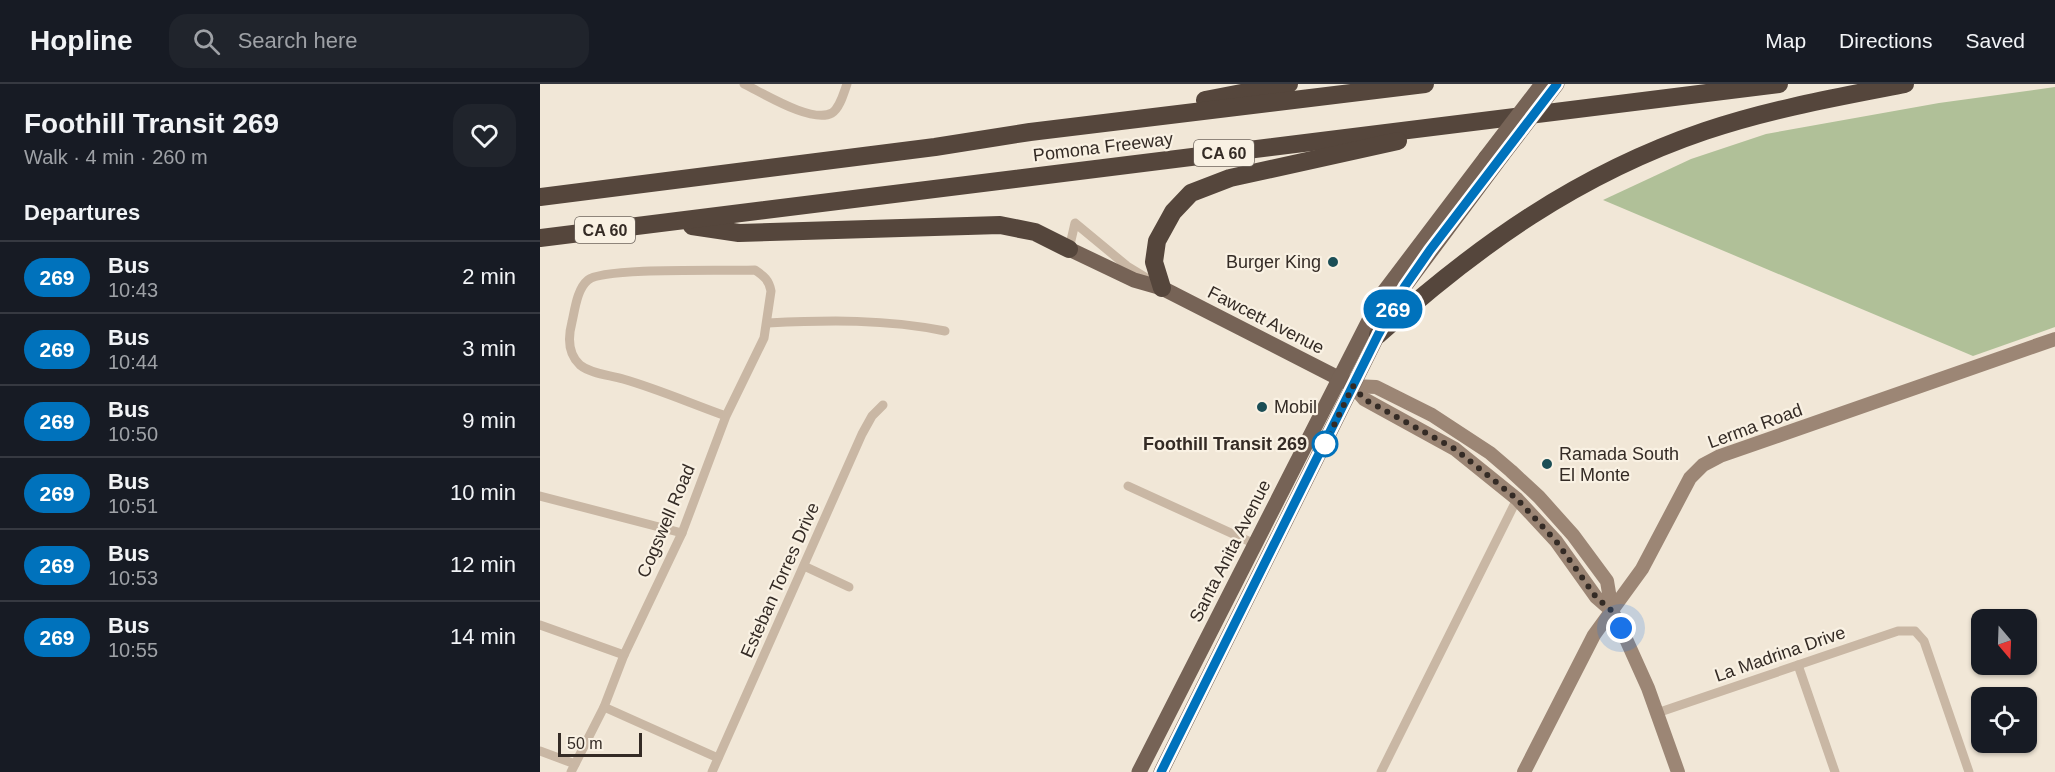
<!DOCTYPE html>
<html lang="en">
<head>
<meta charset="utf-8">
<style>
  body { margin:0; font-family:Arial,sans-serif; background:#20242c; color:#f1f3f6; height:100vh; display:flex; flex-direction:column; font-size:22px; white-space:nowrap }
  * { box-sizing:border-box; margin:0 }
  p { font-size:20px; color:#9ea1a6 }
  .icon { flex:none; width:33px; height:33px; fill:none; stroke:currentColor; stroke-width:2; stroke-linecap:round; stroke-linejoin:round }
  .map { position:relative; flex:1; overflow:hidden }
  .sheet { display:flex; flex-direction:column; background:#171b24; width:540px }
  .sheet>* { flex:none }
  .badge { padding:0 12px; border-radius:20px; font-size:21px; line-height:39px }
  .needle { width:39px; rotate:161deg }
  .buttons { position:absolute; left:1431px; top:525px; display:grid; gap:12px }
  .buttons a { display:grid; place-items:center; width:66px; height:66px; border-radius:12px; background:#171b24; box-shadow:0 2px 4px #0004; font-size:30px }
  .scale { position:absolute; left:18px; bottom:15px; width:84px; box-sizing:border-box; padding-left:6px; border:3px solid #342b25; border-top:0; font-size:16px; line-height:21px; white-space:nowrap; color:#342b25; -webkit-text-stroke:4px #f9f1e3; paint-order:stroke }
  .you { position:absolute; width:30px; height:30px; margin:-15px; border:4px solid #fff; border-radius:50%; background:#1a73e8; box-shadow:0 0 0 9px #1a73e833 }
  .map>.badge { position:absolute; translate:-50% -50%; box-shadow:0 0 0 3px #fff }
  h2 { padding:0 24px; font-size:22px; line-height:54px }
  .round { display:grid; place-items:center; flex:none; width:63px; height:63px; border-radius:18px; background:#20242c }
  .overview { display:flex; align-items:center; justify-content:space-between; height:102px; padding:0 24px }
  h1 { font-size:28px; font-weight:700; line-height:45px }
  ul { padding:0; list-style:none }
  li { display:flex; align-items:center; gap:18px; height:72px; padding:0 24px; border-top:2px solid #363941 }
  li div { flex:1 }
  li b { display:block; font-size:22px }
  li em { font-style:normal }
  li .badge { min-width:66px; font-weight:700; text-align:center }
  header { display:flex; align-items:center; gap:36px; box-sizing:border-box; height:84px; padding:0 30px; background:#171b24; border-bottom:2px solid #363941 }
  header strong { font-size:28px }
  nav { display:flex; gap:33px; margin-inline-start:auto; font-size:21px }
  .search { width:420px; height:54px; background:#20242c; display:flex; align-items:center; gap:15px; box-sizing:border-box; padding:0 21px; border-radius:18px; color:#9ea1a6; font-size:22px }
  main { display:flex; flex:1; min-height:0 }
  .map>svg:first-child { display:block }
  .green { fill:#b0c098 }
  .lines { fill:none; stroke-linecap:round; stroke-linejoin:round }
  .street { stroke:#c9b7a4; stroke-width:9 }
  .secondary { stroke:#9c8675; stroke-width:14 }
  .primary { stroke:#766356; stroke-width:15 }
  .highway { stroke:#55463c; stroke-width:18 }
  .primary-bridge { stroke:#766356; stroke-width:15 }
  .line-casing { stroke:#fff; stroke-width:14 }
  .line { stroke:#0072bc; stroke-width:9 }
  .walk { stroke:#342b25; stroke-width:6; stroke-dasharray:0 10.8 }
  .poi-dot { fill:#1b4e56; stroke:#f9f1e3; stroke-width:2 }
  .stop-dot { fill:#fff; stroke:#0072bc; stroke-width:3 }
  .labels { text-anchor:middle; stroke-width:4.5; stroke-linejoin:round; paint-order:stroke }
  .shield { fill:#f9f1e3; stroke:#6f665e; stroke-width:1.5 }
  .shield-label { font-size:16px; font-weight:bold; fill:#342b25 }
  .street-label { font-size:18px; fill:#342b25; stroke:#f9f1e3 }
  .poi-label { font-size:18px; fill:#342b25; stroke:#f9f1e3; text-anchor:start }
  .stop-label { font-size:18px; font-weight:bold; fill:#342b25; stroke:#f9f1e3; text-anchor:end }
</style>
</head>
<body>
<header>
<strong>Hopline</strong>
<div class="search"><svg class="icon" aria-label="search" viewBox="0 0 24 24"><circle cx="10" cy="10" r="6"/><path d="M15 15l6 6"/></svg>Search here</div>
<nav><a>Map</a><a>Directions</a><a>Saved</a></nav>
</header>
<main>
<section class="sheet">
<div class="overview"><div><h1>Foothill Transit 269</h1><p>Walk · 4 min · 260 m</p></div><a class="round"><svg class="icon" aria-label="heart" viewBox="0 0 24 24"><path d="M12 20l-8-8c-3-5 5-10 8-4 3-6 11-1 8 4z"/></svg></a></div>
<h2>Departures</h2>
<ul>
<li><span class="badge" style="background:#0072bc;color:#fff">269</span><div><b>Bus</b><p>10:43</p></div><em>2 min</em></li>
<li><span class="badge" style="background:#0072bc;color:#fff">269</span><div><b>Bus</b><p>10:44</p></div><em>3 min</em></li>
<li><span class="badge" style="background:#0072bc;color:#fff">269</span><div><b>Bus</b><p>10:50</p></div><em>9 min</em></li>
<li><span class="badge" style="background:#0072bc;color:#fff">269</span><div><b>Bus</b><p>10:51</p></div><em>10 min</em></li>
<li><span class="badge" style="background:#0072bc;color:#fff">269</span><div><b>Bus</b><p>10:53</p></div><em>12 min</em></li>
<li><span class="badge" style="background:#0072bc;color:#fff">269</span><div><b>Bus</b><p>10:55</p></div><em>14 min</em></li>
</ul>
</section>
<div class="map">
<svg width="1515" height="688" viewBox="0 0 1515 688">
  <rect width="100%" height="100%" fill="#f1e7d7"/>
  <polygon class="green" points="1515,3 1515,243 1433,272 1063,116 1151,75 1226,50 1399,19"/>
  <g class="lines">
    <g class="street">
      <path d="M204,0C223,9 272,40 292,29C300,24 304,8 307,0"/>
      <polyline points="529,165 535,139 587,182 610,196"/>
      <path d="M228,239C288,236 346,235 405,247"/>
      <polyline points="588,402 715,460"/>
      <polyline points="0,412 142,449"/>
      <polyline points="264,482 309,503"/>
      <polyline points="0,541 84,571"/>
      <polyline points="1258,581 1295,688"/>
      <polyline points="64,623 178,674"/>
      <polyline points="1117,629 1358,547 1375,547 1384,557 1429,688"/>
      <polyline points="0,667 35,680"/>
      <path d="M31,688L64,623L84,571L142,449L186,332L224,254L231,207C229,196 224,192 215,186C188,187 63,183 48,196C37,205 35,225 32,238C28,253 28,270 40,281C51,290 70,291 83,295C118,305 152,320 186,332"/>
      <polyline points="172,688 322,350 332,332 343,321"/>
      <polyline points="841,688 977,415"/>
    </g>
    <g class="secondary">
      <polyline points="813,302 824,315 915,365 977,415 1016,457 1056,513 1072,527 1081,544 1108,604 1138,688"/>
      <polyline points="813,302 836,303 892,331 950,369 971,387 999,413 1033,451 1067,497 1072,527"/>
      <polyline points="984,688 1054,551 1102,485 1150,394 1163,381 1180,372 1515,255"/>
    </g>
    <g class="primary">
      <polyline points="529,165 594,196 622,204 808,299"/>
      <polyline points="599,688 843,209 946,73"/>
      <polyline points="621,688 838,251 865,202 962,72"/>
    </g>
    <g class="highway">
      <polyline points="665,16 749,0"/>
      <polyline points="0,113 395,63 490,48 885,0"/>
      <polyline points="152,142 199,149 460,141 495,148 529,165"/>
      <polyline points="0,154 1239,0"/>
      <polyline points="622,204 614,178 617,157 633,128 651,109 690,94 858,57"/>
      <path d="M838,251C937,162 1038,90 1165,47C1230,25 1298,13 1365,0"/>
    </g>
    <g class="primary-bridge">
      <polyline points="962,72 1017,0"/>
      <polyline points="946,73 1002,0"/>
    </g>
  </g>
  <g class="lines">
    <defs>
      <polyline id="line" points="621,688 838,251 865,202 890,166 1017,0"/>
    </defs>
    <use href="#line" class="line-casing"/>
    <use href="#line" class="line"/>
    <polyline class="walk" points="785,360 813,302 824,315 915,365 977,415 1016,457 1056,513 1072,527 1081,544"/>
  </g>
  <g class="poi-dot">
    <circle cx="793" cy="178" r="6"/>
    <circle cx="722" cy="323" r="6"/>
    <circle cx="1007" cy="380" r="6"/>
  </g>
  <circle class="stop-dot" cx="785" cy="360" r="12"/>
  <g class="labels">
    <g class="shield">
      <rect x="654" y="56" width="60" height="26" rx="4.5"/>
      <rect x="35" y="133" width="60" height="26" rx="4.5"/>
    </g>
    <g class="shield-label">
      <text x="684" y="75">CA 60</text>
      <text x="65" y="152">CA 60</text>
    </g>
    <g class="street-label">
      <text transform="translate(563 63) rotate(-7)" y="6">Pomona Freeway</text>
      <text transform="translate(726 236) rotate(27)" y="6">Fawcett Avenue</text>
      <text transform="translate(1215 342) rotate(-20)" y="6">Lerma Road</text>
      <text transform="translate(126 437) rotate(-67)" y="6">Cogswell Road</text>
      <text transform="translate(690 467) rotate(-63)" y="6">Santa Anita Avenue</text>
      <text transform="translate(240 496) rotate(-66)" y="6">Esteban Torres Drive</text>
      <text transform="translate(1240 570) rotate(-19)" y="6">La Madrina Drive</text>
    </g>
    <g class="poi-label">
      <text x="781" y="184" text-anchor="end">Burger King</text>
      <text x="734" y="329">Mobil</text>
      <text x="1019" y="376">Ramada South<tspan x="1019" dy="21">El Monte</tspan></text>
    </g>
    <g class="stop-label">
      <text x="767" y="366">Foothill Transit 269</text>
    </g>
  </g>
</svg>
<div class="buttons">
<a><svg class="needle" viewBox="-14 -14 28 28"><path d="M0-13l5 13h-10z" fill="#e53935"/><path d="M0 13l5-13h-10z" fill="#9ea1a6"/></svg></a>
<a><svg class="icon" aria-label="locate" viewBox="0 0 24 24"><circle cx="12" cy="12" r="6"/><path d="M12 2v4M12 18v4M2 12h4M18 12h4"/></svg></a>
</div>
<div class="scale">50 m</div>
<div class="you" style="left:1081px;top:544px"></div>
<b class="badge" style="left:853px;top:225px;background:#0072bc;color:#fff">269</b>
</div>
</main>
</body>
</html>
